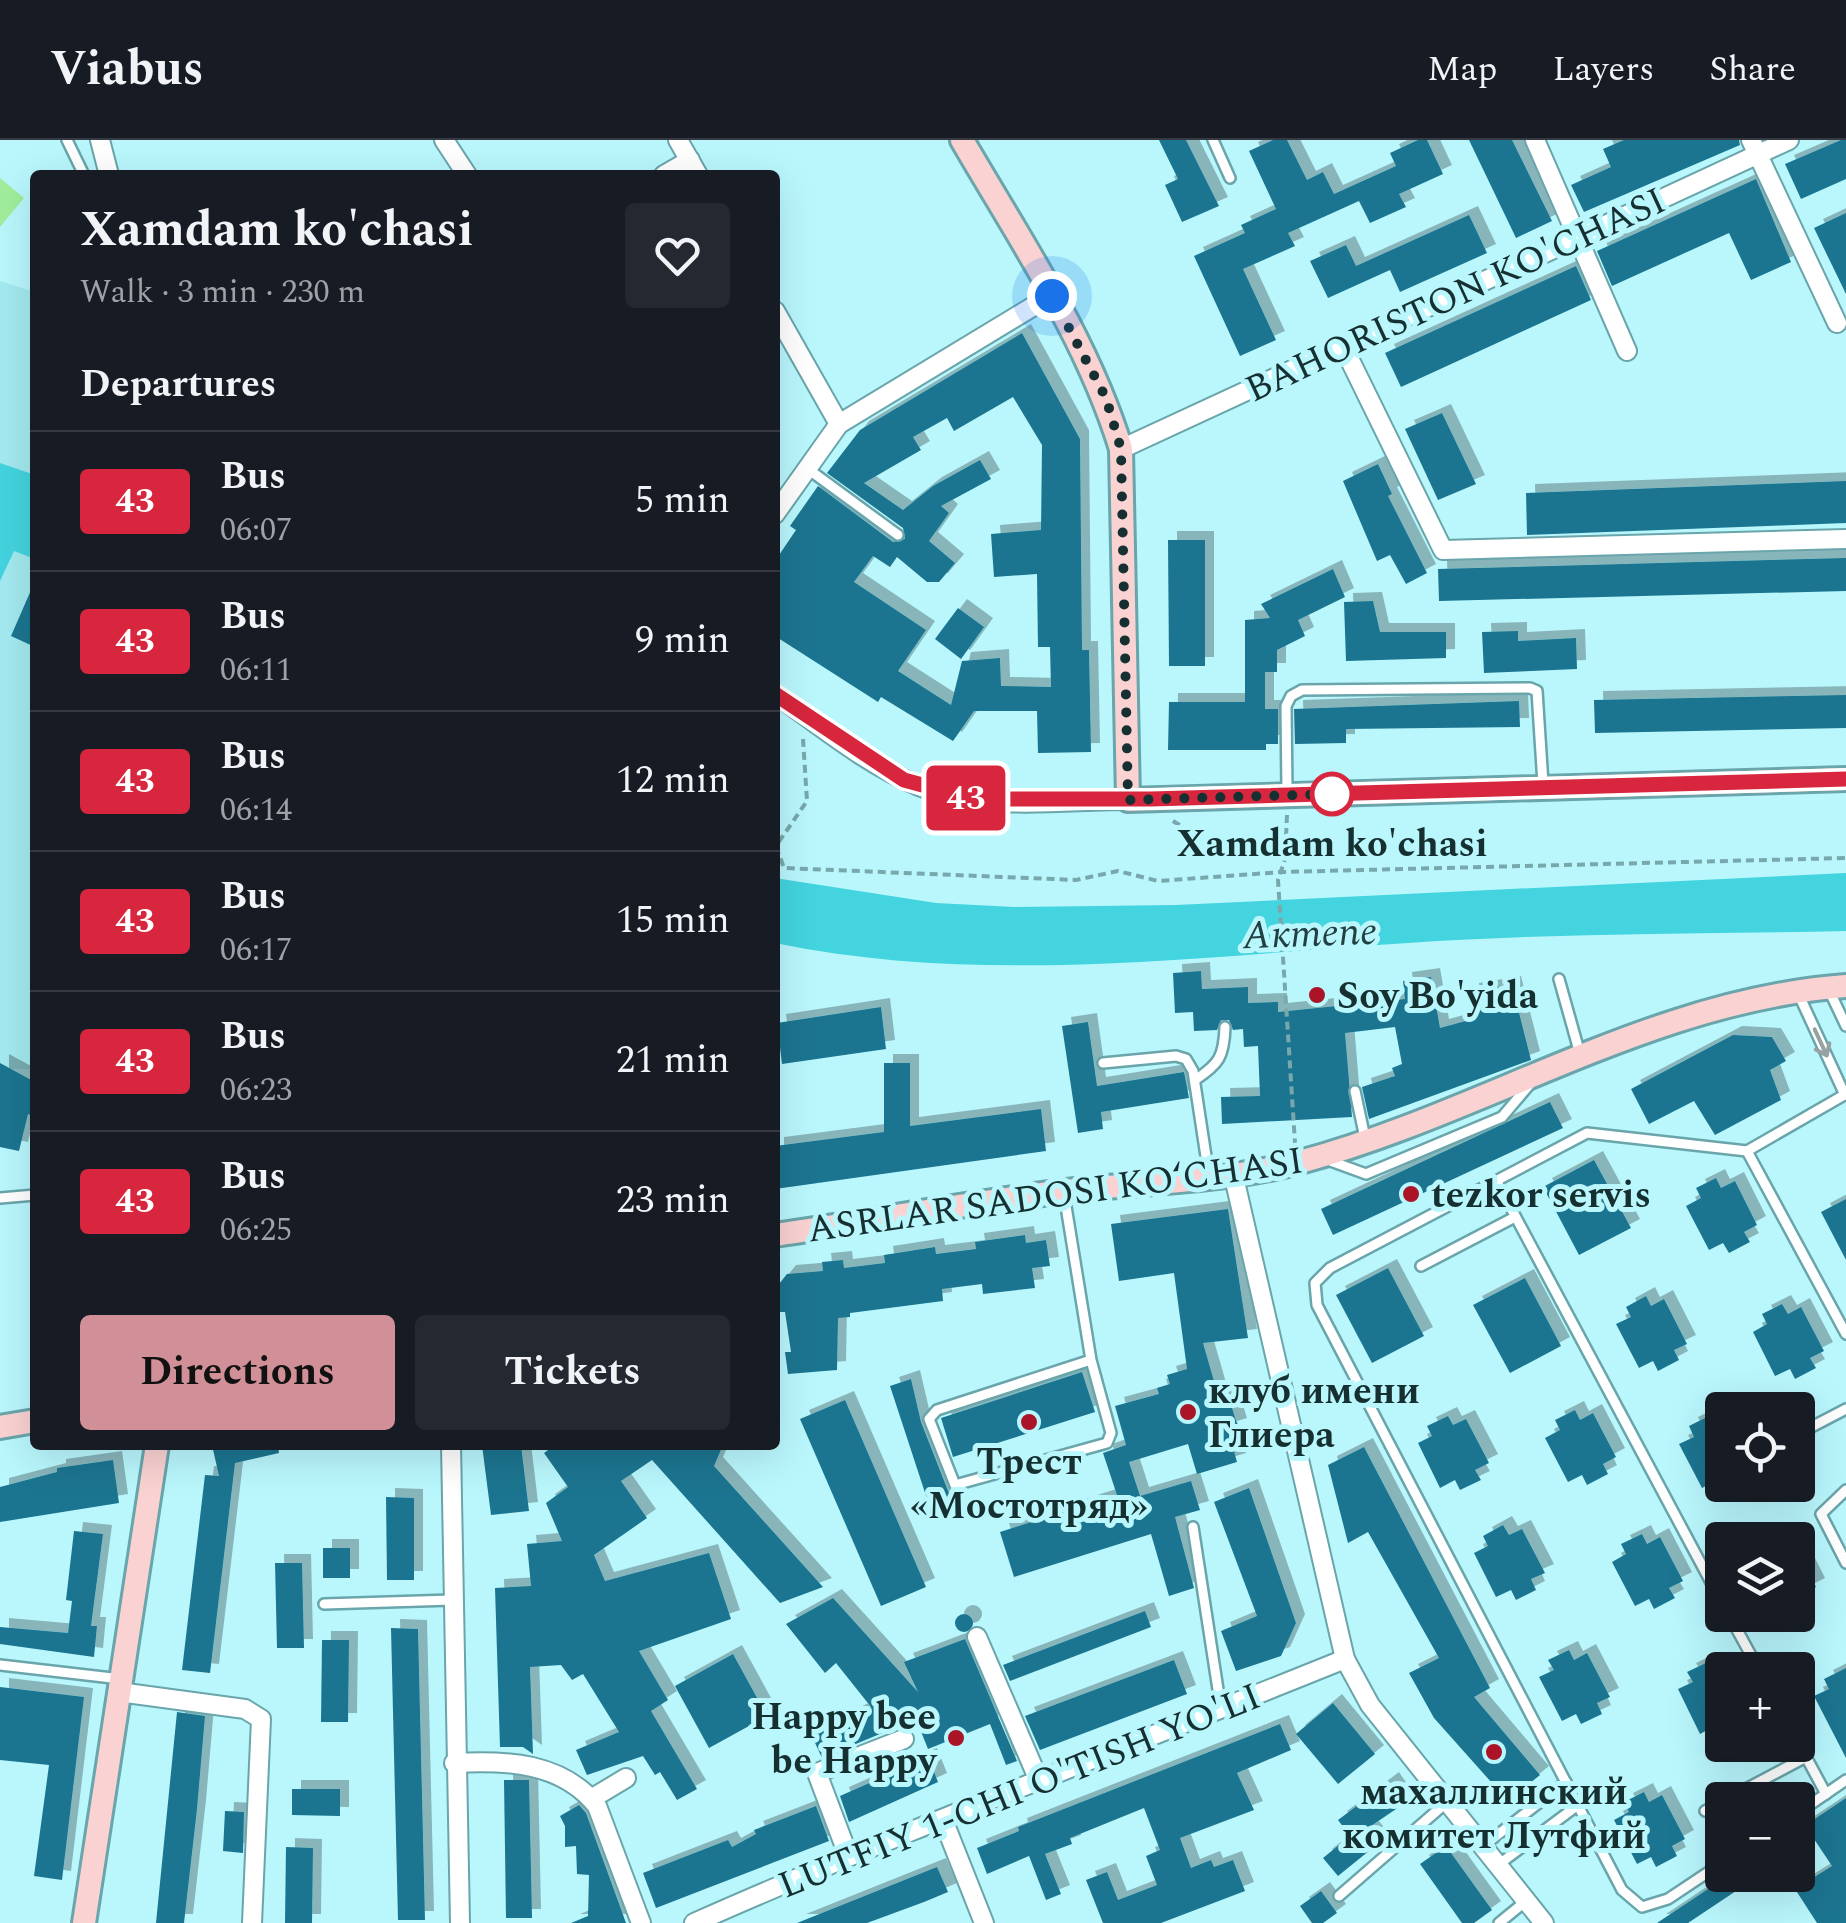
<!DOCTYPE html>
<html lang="en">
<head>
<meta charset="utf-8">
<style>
  body { margin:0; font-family:Spectral,serif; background:#242831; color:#f1f3f6; height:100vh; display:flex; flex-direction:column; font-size:38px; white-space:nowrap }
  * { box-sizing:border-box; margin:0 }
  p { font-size:32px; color:#9ea1a6 }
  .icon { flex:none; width:55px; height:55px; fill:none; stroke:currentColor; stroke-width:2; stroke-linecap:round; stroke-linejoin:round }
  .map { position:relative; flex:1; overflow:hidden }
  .side { position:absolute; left:30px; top:30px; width:750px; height:1280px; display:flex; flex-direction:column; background:#171b24; border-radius:10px; box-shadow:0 10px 40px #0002 }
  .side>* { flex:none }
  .badge { padding:0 20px; border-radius:8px; font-size:35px; line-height:65px }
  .tools { position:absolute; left:1705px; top:1252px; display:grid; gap:20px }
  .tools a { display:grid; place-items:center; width:110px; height:110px; border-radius:10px; background:#171b24; box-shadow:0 10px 40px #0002; font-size:50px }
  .you { position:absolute; width:50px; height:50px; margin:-25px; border:8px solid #fff; border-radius:50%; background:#1a73e8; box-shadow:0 0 0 15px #1a73e833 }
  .map>.badge { position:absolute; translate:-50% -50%; box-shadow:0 0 0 5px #fff }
  h2 { padding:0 50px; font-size:38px; line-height:90px }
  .round { display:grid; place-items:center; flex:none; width:105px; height:105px; border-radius:10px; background:#242831 }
  .overview { display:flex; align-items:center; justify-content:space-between; height:170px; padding:0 50px }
  h1 { font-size:48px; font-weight:700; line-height:75px }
  .button { display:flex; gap:20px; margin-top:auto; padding:20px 50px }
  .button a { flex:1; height:115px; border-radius:10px; background:#d18f98; color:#111; font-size:40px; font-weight:700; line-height:115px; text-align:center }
  .button a+a { background:#242831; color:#f1f3f6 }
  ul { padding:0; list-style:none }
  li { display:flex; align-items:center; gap:30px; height:140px; padding:0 50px; border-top:2px solid #363941 }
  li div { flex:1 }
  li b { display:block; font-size:38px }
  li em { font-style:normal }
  li .badge { min-width:110px; font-weight:700; text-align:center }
  header { display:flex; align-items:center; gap:60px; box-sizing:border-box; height:140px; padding:0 50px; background:#171b24; border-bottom:2px solid #363941 }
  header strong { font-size:48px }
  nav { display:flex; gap:55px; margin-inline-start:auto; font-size:35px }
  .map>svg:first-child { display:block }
  .built { fill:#a3eaf0 }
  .green { fill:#a0ee9b }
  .water { fill:#43d4df }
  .building { fill:#1a7590; fill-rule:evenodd; filter:url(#shadow) }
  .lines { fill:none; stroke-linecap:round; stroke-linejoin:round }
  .lane-casing { stroke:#69a5ab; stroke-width:14 }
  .street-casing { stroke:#69a5ab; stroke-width:22 }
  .secondary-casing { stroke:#69a5ab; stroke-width:28 }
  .path { stroke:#78a8ac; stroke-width:4; stroke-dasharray:8 5; stroke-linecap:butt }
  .lane { stroke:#fff; stroke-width:9 }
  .street { stroke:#fff; stroke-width:18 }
  .secondary { stroke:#fad2d2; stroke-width:22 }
  .oneway { stroke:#96a1a2 }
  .line-casing { stroke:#fff; stroke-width:22 }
  .line { stroke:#d7263d; stroke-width:15 }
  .walk { stroke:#162f31; stroke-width:10; stroke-dasharray:0 18 }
  .stop-dot { fill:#fff; stroke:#d7263d; stroke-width:5 }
  .poi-dot { fill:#aa1426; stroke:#b9f7fd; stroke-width:4 }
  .labels { text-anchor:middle; stroke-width:10; stroke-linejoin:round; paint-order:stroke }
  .street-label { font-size:38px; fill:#162f31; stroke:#b9f7fd }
  .stop-label { font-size:38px; font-weight:bold; fill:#162f31; stroke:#b9f7fd }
  .poi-label { font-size:38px; font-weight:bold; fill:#162f31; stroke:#b9f7fd; text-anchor:start }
  .water-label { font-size:40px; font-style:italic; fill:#224042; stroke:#b9f7fd }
</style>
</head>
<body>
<header>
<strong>Viabus</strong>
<nav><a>Map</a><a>Layers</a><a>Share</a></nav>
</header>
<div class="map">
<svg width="1846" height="1783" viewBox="0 0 1846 1783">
  <defs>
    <filter id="shadow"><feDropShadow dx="9" dy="-9" stdDeviation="0" flood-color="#0004"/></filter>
  </defs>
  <rect width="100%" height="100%" fill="#b9f7fd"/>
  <polygon class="built" points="0,141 35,152 35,929 0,929"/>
  <polygon class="green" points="0,38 24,58 0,87"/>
  <g class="water">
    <polygon points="0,323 35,335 35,419 14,411 0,441"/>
    <path d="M1846,733V791C1700,794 1554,793 1408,803C1200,816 981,846 775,803V738L936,763L1014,767L1176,765Z"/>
  </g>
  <g class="building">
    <polygon points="1159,0 1186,0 1219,66 1182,82 1165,45 1178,39"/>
    <polygon points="1273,0 1287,0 1307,40 1323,32 1334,54 1396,26 1390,13 1418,0 1427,0 1443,34 1399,54 1406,67 1370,83 1359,61 1288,93 1295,106 1243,129 1276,200 1240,216 1194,116 1245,93 1241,85 1276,69 1249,11"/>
    <polygon points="1469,0 1512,0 1552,81 1516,98"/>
    <polygon points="1624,0 1739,0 1740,5 1584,72 1571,45 1611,27 1603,9"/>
    <polygon points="1841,0 1846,0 1846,39 1801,59 1785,24"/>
    <polygon points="1756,39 1791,122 1751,140 1729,93 1612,146 1597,111"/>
    <polygon points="1846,73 1846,154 1814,88"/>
    <polygon points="1469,75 1487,113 1400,152 1390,130 1328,158 1310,121 1346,105 1356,126"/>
    <polygon points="1576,126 1591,160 1401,247 1385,213"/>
    <path d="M1022,193L1080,299L1082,510H1089L1091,612L1038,613L1037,571H974L953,601L881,557L878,562L775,496V421L796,390L790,386L818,346L893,402L905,399L903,388L827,333L860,290ZM1013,257L1042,305L1041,390L991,394L994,437L1037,434L1038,507H1050L1051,547L1001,546L1000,518L962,521L951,565L898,531L926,490L854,442L873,416L890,427L897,417L927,442H939L955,423L929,401L949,373L941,366L991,339L980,320L933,346L903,370L864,343L921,310L913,297L947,278L954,291Z"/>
    <polygon points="1442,273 1476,344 1438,360 1405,289"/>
    <polygon points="1378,324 1392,354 1388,356 1427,433 1406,444 1390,415 1377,421 1343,341"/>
    <polygon points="1846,341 1846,383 1527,395 1526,353"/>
    <polygon points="1168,400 1205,400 1205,526 1169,526"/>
    <polygon points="1846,418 1846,451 1439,461 1438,429"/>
    <polygon points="1333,429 1345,457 1298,480 1305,496 1277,510 1277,532 1265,532 1265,569 1278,569 1278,604 1266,604 1266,610 1168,610 1169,562 1245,562 1245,480 1270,478 1261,464"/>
    <polygon points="35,441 35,507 11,496"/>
    <polygon points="1373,461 1380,492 1446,492 1446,518 1346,521 1344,462"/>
    <polygon points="958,468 984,487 961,519 935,499"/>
    <polygon points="1518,491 1518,501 1576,498 1577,529 1484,533 1482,492"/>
    <polygon points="1846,555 1846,588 1595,593 1594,560"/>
    <polygon points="1519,561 1520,587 1346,589 1346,603 1295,604 1294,569"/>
    <polygon points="1201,831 1202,849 1248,847 1248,863 1278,862 1278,872 1405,859 1403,841 1431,837 1440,888 1473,879 1470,852 1512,845 1531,920 1369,979 1362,947 1395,936 1392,928 1402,924 1395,887 1345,893 1352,977 1222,984 1221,957 1260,956 1258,906 1244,907 1243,889 1233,890 1229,880 1221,880 1217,890 1194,891 1193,872 1175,873 1173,833"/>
    <polygon points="881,867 886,909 782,924 777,883"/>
    <polygon points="1088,882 1097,946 1184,932 1189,958 1101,972 1103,989 1078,993 1062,886"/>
    <polygon points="1733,895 1772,897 1786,921 1770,930 1781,960 1715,995 1694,961 1649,984 1631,949"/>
    <polygon points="0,923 35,942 35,978 28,974 19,1011 0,1007"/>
    <polygon points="884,923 910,923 910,986 1041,969 1046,1011 775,1049 775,1006 884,992"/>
    <polygon points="1550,962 1563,988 1333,1095 1321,1069"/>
    <polygon points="1594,1020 1631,1088 1579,1115 1543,1047"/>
    <polygon points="1716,1038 1721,1048 1735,1041 1757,1085 1744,1092 1750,1102 1729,1113 1723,1103 1709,1110 1686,1066 1701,1058 1696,1048"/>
    <polygon points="1846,1059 1846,1120 1821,1072"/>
    <polygon points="1228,1069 1248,1198 1203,1203 1218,1255 1227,1252 1238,1287 1228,1290 1237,1322 1197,1334 1188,1304 1129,1322 1140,1356 1191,1341 1200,1370 1175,1377 1194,1448 1169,1456 1151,1394 1014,1437 1000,1392 1117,1355 1103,1313 1126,1305 1115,1266 1159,1254 1157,1248 1170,1244 1167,1235 1187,1229 1174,1133 1119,1141 1111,1084"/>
    <polygon points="1025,1095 1026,1103 1046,1100 1050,1126 1032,1128 1035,1148 983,1154 982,1144 942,1149 943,1161 850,1173 850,1177 838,1178 837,1230 788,1234 785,1212 791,1212 785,1172 777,1172 775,1159 775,1149 787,1134 823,1131 822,1122 843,1120 844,1128 885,1123 884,1115 935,1107 936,1114 976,1109 975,1102"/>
    <polygon points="1388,1128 1424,1196 1372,1223 1336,1155"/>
    <polygon points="1525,1138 1561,1206 1510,1233 1473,1165"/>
    <polygon points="1646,1156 1651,1166 1664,1159 1687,1204 1674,1210 1679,1220 1658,1231 1653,1221 1639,1228 1616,1184 1631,1177 1626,1167"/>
    <polygon points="1782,1164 1788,1174 1801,1167 1824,1211 1810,1218 1816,1228 1795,1239 1790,1229 1775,1236 1753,1192 1767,1184 1762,1174"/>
    <polygon points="1082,1232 1095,1272 953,1317 941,1278"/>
    <polygon points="911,1239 921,1282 952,1361 930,1368 890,1246"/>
    <polygon points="845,1260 926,1447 881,1466 800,1279"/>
    <polygon points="1575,1270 1580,1280 1593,1273 1616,1317 1603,1324 1608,1334 1587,1345 1582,1335 1568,1342 1545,1298 1560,1290 1555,1280"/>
    <polygon points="1448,1276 1453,1285 1466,1279 1489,1323 1475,1330 1481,1340 1460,1350 1455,1340 1440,1348 1418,1303 1432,1296 1427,1286"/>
    <polygon points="1709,1276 1714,1286 1722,1282 1722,1338 1702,1348 1679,1304 1694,1297 1689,1286"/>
    <polygon points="212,1305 278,1305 279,1313 235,1323 210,1533 182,1530 205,1335 219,1336"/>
    <polygon points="482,1305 521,1305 529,1371 491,1375"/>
    <polygon points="555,1305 723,1305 714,1326 823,1447 780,1463 652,1320 621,1341 647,1378 594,1415 605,1441 709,1413 731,1479 639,1511 668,1560 651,1571 697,1649 677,1660 660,1632 655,1635 643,1616 587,1635 576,1610 619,1592 583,1534 572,1540 561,1525 530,1527 533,1614 523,1607 500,1607 495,1448 531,1446 527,1404 562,1401 546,1363 568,1347 544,1313"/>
    <polygon points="1364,1307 1490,1548 1474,1557 1540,1635 1508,1661 1434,1578 1409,1533 1439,1518 1368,1392 1348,1403 1328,1325"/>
    <polygon points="113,1320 119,1363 0,1382 0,1347 57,1332 57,1328"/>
    <polygon points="1249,1348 1296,1483 1281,1516 1236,1531 1221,1491 1257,1476 1214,1362"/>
    <polygon points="386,1357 414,1358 414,1440 387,1440"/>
    <polygon points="1503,1385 1509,1395 1522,1389 1545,1433 1531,1439 1536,1450 1516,1460 1511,1450 1496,1457 1474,1413 1488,1406 1483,1396"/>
    <polygon points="74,1391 103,1394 91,1486 97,1486 94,1517 0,1504 0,1487 68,1493 72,1461 66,1460"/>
    <polygon points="1642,1394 1647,1404 1660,1397 1683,1441 1669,1448 1675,1458 1654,1469 1649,1459 1635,1466 1612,1422 1626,1414 1621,1404"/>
    <rect x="323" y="1408" width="27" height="30"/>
    <polygon points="1798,1411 1816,1447 1798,1456"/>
    <polygon points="275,1423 302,1423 304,1508 277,1508"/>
    <polygon points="833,1458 918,1552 904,1522 965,1499 1017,1621 1006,1625 990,1584 928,1609 916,1579 822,1618 811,1594 871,1567 836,1523 825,1533 786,1484"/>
    <polygon points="1145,1471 1151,1487 1010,1541 1003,1525"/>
    <circle cx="964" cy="1483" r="9"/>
    <polygon points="391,1488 418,1489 425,1780 398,1780"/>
    <polygon points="322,1500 349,1500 348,1582 321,1582"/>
    <polygon points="1569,1510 1574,1520 1587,1513 1610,1557 1597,1563 1602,1574 1581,1584 1576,1574 1562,1581 1539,1537 1554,1530 1548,1520"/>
    <polygon points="733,1514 767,1576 709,1608 675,1546"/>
    <polygon points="1174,1520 1187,1554 1040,1610 1025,1576"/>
    <polygon points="1708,1522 1713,1531 1722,1526 1722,1582 1700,1594 1678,1549 1693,1542 1687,1532"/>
    <polygon points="1846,1528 1846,1618 1814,1556 1829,1549 1824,1539"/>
    <polygon points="0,1547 84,1557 62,1740 34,1736 49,1625 0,1620"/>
    <polygon points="1333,1563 1375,1614 1338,1644 1296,1594"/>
    <polygon points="177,1572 205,1576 197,1669 184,1783 156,1783"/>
    <polygon points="1280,1584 1291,1610 1237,1633 1254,1670 1180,1698 1191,1728 1211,1720 1214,1727 1233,1720 1245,1751 1161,1783 1103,1783 1086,1740 1107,1732 1118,1760 1157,1745 1146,1716 1160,1710 1144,1668 1070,1698 1072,1704 1045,1714 1061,1754 1046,1760 1029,1716 987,1734 977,1708 1019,1691 1018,1687"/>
    <polygon points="928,1617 938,1642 849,1682 840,1656"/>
    <polygon points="504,1640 529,1640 532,1778 506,1778"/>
    <polygon points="1390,1641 1405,1663 1368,1688 1380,1702 1338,1736 1323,1718 1350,1696 1338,1680"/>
    <polygon points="292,1649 340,1649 340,1676 292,1675"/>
    <polygon points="1644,1652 1649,1662 1662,1655 1685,1699 1672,1706 1677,1716 1656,1727 1651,1717 1637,1724 1614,1680 1629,1672 1624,1662"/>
    <polygon points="1846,1658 1846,1783 1817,1783 1795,1749 1832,1726 1814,1699 1798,1710 1798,1690"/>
    <polygon points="579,1665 586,1673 626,1783 571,1783 588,1776 589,1735 577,1734 576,1706 565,1707 565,1686 560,1676"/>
    <polygon points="816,1666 829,1701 656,1768 643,1733 728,1700 732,1707 756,1694 754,1690"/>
    <polygon points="225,1671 244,1672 243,1713 223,1711"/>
    <polygon points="1446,1706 1492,1770 1474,1783 1462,1783 1420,1724"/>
    <polygon points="286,1707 313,1708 312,1783 285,1783"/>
    <polygon points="937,1727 948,1752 924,1762 867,1783 797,1783"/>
    <polygon points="1729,1735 1760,1735 1688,1783 1657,1783"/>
    <polygon points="1321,1751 1337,1773 1323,1783 1312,1783 1300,1766"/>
  </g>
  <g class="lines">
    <defs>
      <g id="lane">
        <polyline points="67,0 84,35"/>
        <polyline points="1213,0 1230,38"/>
        <polyline points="808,329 898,395"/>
        <polyline points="1287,652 1286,566 1291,556 1302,550 1530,548 1537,551 1543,644"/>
        <polyline points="1559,839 1580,914"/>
        <polyline points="1828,848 1846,886"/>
        <polyline points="1798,853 1845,955"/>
        <polyline points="1103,923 1176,916 1186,919 1193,931 1209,1036"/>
        <path d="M1195,940C1219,924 1224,917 1225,887"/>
        <polyline points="1355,951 1365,998"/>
        <polyline points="1747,1011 1846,954"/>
        <polyline points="1325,1019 1366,1034 1502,977 1530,944"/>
        <polyline points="1497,1042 1722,1463"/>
        <polyline points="1064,1054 1091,1220 937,1270 929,1279 955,1345 1107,1303 1111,1293 1091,1220"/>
        <polyline points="0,1058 35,1055"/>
        <polyline points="1421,1126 1515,1077"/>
        <polyline points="1798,1294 1846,1269"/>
        <polyline points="1846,1350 1821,1374 1846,1423"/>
        <polyline points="1193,1387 1221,1569"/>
        <polyline points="324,1464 452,1460"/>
        <polyline points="1729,1475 1759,1530"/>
        <polyline points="0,1525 121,1539"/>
        <polyline points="1798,1602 1826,1654"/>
        <polyline points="1725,1660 1806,1617"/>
        <polyline points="1705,1671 1722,1662"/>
        <polyline points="1798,1673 1846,1640"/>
        <polyline points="1483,1706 1566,1642"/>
        <polyline points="1722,1723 1668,1759 1642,1767 1622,1750 1317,1165 1315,1143 1330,1128 1587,993 1747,1011 1846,1194"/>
        <polyline points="1498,1725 1578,1665"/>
        <polyline points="1339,1756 1447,1662"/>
        <polyline points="1499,1783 1526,1761"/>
      </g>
      <g id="street">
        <polyline points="100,0 109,35"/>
        <polyline points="444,0 467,35"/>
        <polyline points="678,0 698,35"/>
        <polyline points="1535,0 1627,211"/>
        <polyline points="1751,0 1837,183"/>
        <polyline points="664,35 690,20"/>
        <polyline points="775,171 839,284"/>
        <polyline points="1343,206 1443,410 1846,399"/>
        <polyline points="1121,309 1789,0"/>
        <polyline points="775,374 839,284 1052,155"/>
        <path d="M775,554C821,586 867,625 919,646C983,672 1061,660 1128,660"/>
        <polyline points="1233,1033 1345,1519 1370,1565 1544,1783"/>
        <polyline points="451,1305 460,1783"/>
        <polyline points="977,1497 1040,1643"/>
        <polyline points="119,1552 245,1569 261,1579 252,1783"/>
        <path d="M454,1623C506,1620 562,1622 597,1666L641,1783"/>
        <polyline points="591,1659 626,1638"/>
        <polyline points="944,1682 984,1783"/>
        <polyline points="848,1715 817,1633 904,1599"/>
        <path d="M694,1783C908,1688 1128,1607 1345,1519"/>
      </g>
      <g id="secondary">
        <path d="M962,0C1020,100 1087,198 1121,309L1128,660L1846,639"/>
        <path d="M775,1095C872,1081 970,1062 1067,1051C1144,1042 1225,1042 1300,1022C1486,972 1651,860 1846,846"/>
        <polyline points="0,1287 35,1281"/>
        <polyline points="84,1783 157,1305"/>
      </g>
    </defs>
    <use href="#lane" class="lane-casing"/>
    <use href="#street" class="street-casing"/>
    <use href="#secondary" class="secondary-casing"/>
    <g class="path">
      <polyline points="803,599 807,661 776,706 784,728 1076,740 1118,731 1158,741 1282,732 1846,718"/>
      <polyline points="1287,675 1285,719 1278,740 1295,1003"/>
      <path d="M1173,681C1202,700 1250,705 1285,719"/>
    </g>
    <use href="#lane" class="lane"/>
    <use href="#street" class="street"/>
    <use href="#secondary" class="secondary"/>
  </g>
  <defs><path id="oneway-shaft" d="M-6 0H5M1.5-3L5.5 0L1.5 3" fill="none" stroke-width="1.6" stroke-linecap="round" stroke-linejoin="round" transform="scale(2.5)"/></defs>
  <use class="oneway" href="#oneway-shaft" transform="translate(1821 903) rotate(65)"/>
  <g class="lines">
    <defs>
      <polyline id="line" points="775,554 904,640 974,659 1151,659 1846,639"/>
    </defs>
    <use href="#line" class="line-casing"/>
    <use href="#line" class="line"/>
    <polyline class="walk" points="1052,156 1106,258 1121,309 1128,660 1332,654"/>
  </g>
  <circle class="stop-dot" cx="1332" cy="654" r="20"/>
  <g class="poi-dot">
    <circle cx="1317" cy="855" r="10"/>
    <circle cx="1411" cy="1054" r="10"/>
    <circle cx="1188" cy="1272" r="10"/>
    <circle cx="1029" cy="1282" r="10"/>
    <circle cx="956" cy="1598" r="10"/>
    <circle cx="1494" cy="1612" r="10"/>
  </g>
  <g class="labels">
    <g class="street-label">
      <text transform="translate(1455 154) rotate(-25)" y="13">BAHORISTON KO'CHASI</text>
      <text transform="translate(1055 1054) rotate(-8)" y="13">ASRLAR SADOSI KO‘CHASI</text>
      <text transform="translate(1019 1650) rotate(-22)" y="13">LUTFIY 1-CHI O'TISH YO'LI</text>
    </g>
    <g class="stop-label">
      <text x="1332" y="716">Xamdam ko'chasi</text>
    </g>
    <g class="poi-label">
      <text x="1337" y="868">Soy Bo'yida</text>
      <text x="1431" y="1067">tezkor servis</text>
      <text x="1208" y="1263">клуб имени<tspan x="1208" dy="44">Глиера</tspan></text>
      <text x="1029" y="1334" text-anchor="middle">Трест<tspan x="1029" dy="44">«Мостотряд»</tspan></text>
      <text x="936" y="1589" text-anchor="end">Happy bee<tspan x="936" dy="44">be Happy</tspan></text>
      <text x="1494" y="1664" text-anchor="middle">махаллинский<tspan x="1494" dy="44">комитет Лутфий</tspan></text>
    </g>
    <g class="water-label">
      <text transform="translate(1310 792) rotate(-2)" y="14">Актепе</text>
    </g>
  </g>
</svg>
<div class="tools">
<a><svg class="icon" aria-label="locate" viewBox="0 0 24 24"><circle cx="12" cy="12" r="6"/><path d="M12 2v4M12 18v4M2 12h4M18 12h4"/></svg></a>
<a><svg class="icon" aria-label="layers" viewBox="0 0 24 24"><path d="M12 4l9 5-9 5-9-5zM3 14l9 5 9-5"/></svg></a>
<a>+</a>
<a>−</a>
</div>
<div class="you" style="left:1052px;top:156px"></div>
<b class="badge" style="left:966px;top:658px;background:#d7263d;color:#fff">43</b>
<section class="side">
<div class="overview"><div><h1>Xamdam ko'chasi</h1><p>Walk · 3 min · 230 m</p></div><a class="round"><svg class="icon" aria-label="heart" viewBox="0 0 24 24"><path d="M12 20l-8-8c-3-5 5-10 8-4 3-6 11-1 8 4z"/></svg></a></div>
<h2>Departures</h2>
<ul>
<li><span class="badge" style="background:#d7263d;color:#fff">43</span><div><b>Bus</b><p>06:07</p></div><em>5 min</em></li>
<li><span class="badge" style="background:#d7263d;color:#fff">43</span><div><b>Bus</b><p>06:11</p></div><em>9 min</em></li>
<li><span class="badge" style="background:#d7263d;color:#fff">43</span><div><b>Bus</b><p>06:14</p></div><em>12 min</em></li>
<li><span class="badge" style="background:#d7263d;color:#fff">43</span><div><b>Bus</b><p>06:17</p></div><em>15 min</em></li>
<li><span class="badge" style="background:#d7263d;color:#fff">43</span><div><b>Bus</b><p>06:23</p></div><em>21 min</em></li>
<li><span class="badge" style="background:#d7263d;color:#fff">43</span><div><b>Bus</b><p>06:25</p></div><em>23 min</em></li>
</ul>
<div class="button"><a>Directions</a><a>Tickets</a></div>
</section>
</div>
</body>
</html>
